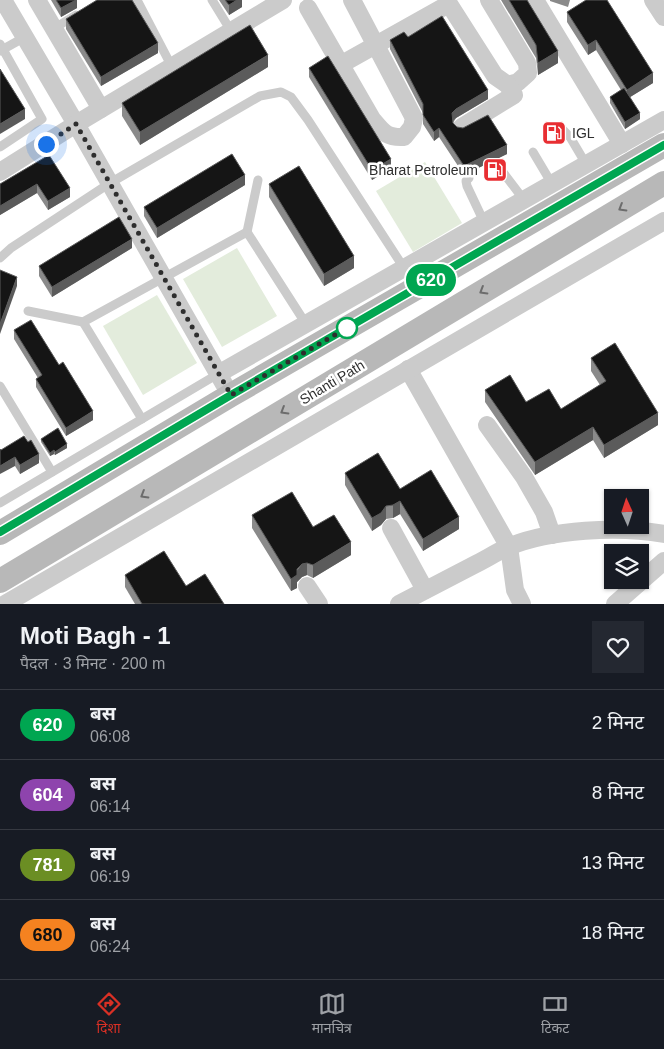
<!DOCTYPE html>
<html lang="hi">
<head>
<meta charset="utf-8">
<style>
  body { margin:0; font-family:Helvetica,"Noto Sans Devanagari",sans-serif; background:#242831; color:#f1f3f6; height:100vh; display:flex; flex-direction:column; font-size:19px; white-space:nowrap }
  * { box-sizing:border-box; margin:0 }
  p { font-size:16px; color:#9ea1a6 }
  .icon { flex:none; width:28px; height:28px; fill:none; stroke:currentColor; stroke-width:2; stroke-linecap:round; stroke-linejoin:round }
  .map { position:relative; height:604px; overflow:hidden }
  .side { display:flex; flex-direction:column; background:#171b24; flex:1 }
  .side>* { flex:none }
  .badge { padding:0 10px; border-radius:16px; font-size:18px; line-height:32px }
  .needle { width:32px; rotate:357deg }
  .fabs { position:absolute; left:604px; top:489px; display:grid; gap:10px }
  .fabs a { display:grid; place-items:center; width:45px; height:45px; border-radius:0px; background:#171b24; box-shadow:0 1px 4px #0004; font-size:25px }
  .you { position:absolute; width:25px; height:25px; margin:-12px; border:4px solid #fff; border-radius:50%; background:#1a73e8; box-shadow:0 0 0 8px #1a73e833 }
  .map>.badge { position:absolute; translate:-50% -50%; box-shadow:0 0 0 2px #fff }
  .round { display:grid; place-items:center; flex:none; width:52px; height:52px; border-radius:0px; background:#242831 }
  .headline { display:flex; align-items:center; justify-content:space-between; height:85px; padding:0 20px }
  h1 { font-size:24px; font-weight:800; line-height:38px }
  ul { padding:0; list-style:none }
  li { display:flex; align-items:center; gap:15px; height:70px; padding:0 20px; border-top:1px solid #363941 }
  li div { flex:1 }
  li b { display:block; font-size:19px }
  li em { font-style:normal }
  li .badge { min-width:55px; font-weight:700; text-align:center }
  .dock { display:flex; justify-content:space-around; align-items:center; height:70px; border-top:1px solid #363941; background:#171b24; font-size:14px; color:#9ea1a6 }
  .dock a { display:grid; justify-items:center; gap:2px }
  .dock .active { color:#d93025 }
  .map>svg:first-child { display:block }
  .green { fill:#e3ecdc }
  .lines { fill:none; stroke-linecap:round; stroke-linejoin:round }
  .lane { stroke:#cbcbcb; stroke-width:9 }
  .street { stroke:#cbcbcb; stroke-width:18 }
  .secondary { stroke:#b8b8b8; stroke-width:24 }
  .wall { fill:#8a8a8a }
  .shaded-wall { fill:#5b5b5b }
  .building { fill:#151515; stroke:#5b5b5b }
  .oneway { stroke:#6c6c6c }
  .line-casing { stroke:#fff; stroke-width:11 }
  .line { stroke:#00a651; stroke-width:8 }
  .walk { stroke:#2e2e2e; stroke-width:5; stroke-dasharray:0 9 }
  .stop-dot { fill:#fff; stroke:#00a651; stroke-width:2.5 }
  .labels { text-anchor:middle; stroke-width:5; stroke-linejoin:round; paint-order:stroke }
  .poi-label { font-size:14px; fill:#2e2e2e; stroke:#fff; text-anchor:start }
  .street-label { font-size:14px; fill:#2e2e2e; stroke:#fff }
</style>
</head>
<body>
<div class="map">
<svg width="664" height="604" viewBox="0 0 664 604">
  <rect width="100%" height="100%" fill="#fff"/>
  <g class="green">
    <polygon points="425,162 462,223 413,252 376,191"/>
    <polygon points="237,248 277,316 222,347 183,279"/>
    <polygon points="157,295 197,363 143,395 103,326"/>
  </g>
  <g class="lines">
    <g class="lane">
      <polyline points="137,0 172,67"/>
      <polyline points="212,0 231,31"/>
      <polyline points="53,29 76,15"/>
      <polyline points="0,44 42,119 0,147"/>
      <polyline points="0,51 25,37"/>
      <polyline points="560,127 570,137 586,164"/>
      <polyline points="533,152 552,184"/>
      <polyline points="499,167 524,200"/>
      <polyline points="469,178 466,181 467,186 484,222"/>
      <polyline points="247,232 258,180"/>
      <polyline points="0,258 11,248 110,183 260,96 281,92 291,97 308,120 404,268"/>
      <polyline points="28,311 83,322"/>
      <polyline points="0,386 52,472"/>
      <polyline points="142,419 83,322 247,232 306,324"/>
      <polyline points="0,503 218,374"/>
    </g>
    <g class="street">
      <polyline points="3,0 76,124 224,384"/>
      <polyline points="37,0 101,109"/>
      <polyline points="535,0 622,144"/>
      <polyline points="653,0 664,17"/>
      <path d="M308,8L372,119C383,132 386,138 404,137L412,127L414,118L352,0"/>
      <polyline points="340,65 449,4 495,76 508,85 518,82 528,73 527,63 489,0"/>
      <polyline points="462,127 514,95 508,85"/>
      <polyline points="0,172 76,124 283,0"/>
      <polyline points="408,369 509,547 515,590 522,604"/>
      <polyline points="218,374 664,120"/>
      <polyline points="487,425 524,477 544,512 552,535"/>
      <polyline points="391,528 425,590"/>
      <polyline points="307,586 319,604"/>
      <polyline points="5,604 664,221"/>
      <path d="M399,604C424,591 449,578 474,565C486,559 497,552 508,547C551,529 619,526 664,534"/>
      <polyline points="615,604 664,561"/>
    </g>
    <g class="secondary">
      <polyline points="0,533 231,395 664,145"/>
      <polyline points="0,581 664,183"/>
    </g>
  </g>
  <g class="wall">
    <polygon points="51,0 77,0 77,8 61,17"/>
    <polygon points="219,0 242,0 242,7 229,15"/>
    <polygon points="501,0 527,0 558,63 538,75 536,58"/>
    <polygon points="550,0 570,0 568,7 550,1"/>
    <polygon points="567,12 653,83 630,97 640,119 625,129 610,103 610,97 621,90 596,50 588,55 567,22"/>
    <polygon points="66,19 158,53 101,86 66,29"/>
    <polygon points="408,37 488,99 456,118 453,123 457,127 507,154 464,175 439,137 434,141 423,124 423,113 390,49 390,40"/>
    <polygon points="268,67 140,145 122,116 122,103"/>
    <polygon points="309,68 391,168 372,180 309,77"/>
    <polygon points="49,155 70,197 48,210 37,193 0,215 0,184"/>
    <polygon points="269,184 354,268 324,286 269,197"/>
    <polygon points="245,185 157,238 144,216 144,207"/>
    <polygon points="132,248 52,297 39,276 39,266"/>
    <polygon points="14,330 93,420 66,436 36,387 36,379 38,378 14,339"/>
    <polygon points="591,358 658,425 604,458 593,440 535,475 485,402 485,390 526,402 561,409 600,385 591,371"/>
    <polygon points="41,439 67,448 55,455 54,454 50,456 41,442"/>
    <polygon points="1,450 39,463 20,474 15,466"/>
    <polygon points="345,473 400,489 459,529 423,551 400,514 393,518 386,519 381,525 372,531 345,485"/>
    <polygon points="252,515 313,527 351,555 313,578 307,575 302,577 297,582 297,588 291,591 252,528"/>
    <polygon points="125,575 186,586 224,604 135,604 125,587"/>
  </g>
  <g class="shaded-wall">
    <polygon points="76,0 77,0 77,8 61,17 61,8"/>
    <polygon points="237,0 242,0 242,7 229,15 229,5"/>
    <polygon points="596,40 596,50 588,55 588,45"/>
    <polygon points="158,43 158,53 101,86 101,77"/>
    <polygon points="558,51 558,63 538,75 538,63"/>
    <polygon points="268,55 268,67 140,145 140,132"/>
    <polygon points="653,73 653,83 627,99 627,90"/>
    <polygon points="488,90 488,99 456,118 452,122 452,113 456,109"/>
    <polygon points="25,109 25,119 0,134 0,124"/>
    <polygon points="640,113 640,119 625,129 625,122"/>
    <polygon points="439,128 439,137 434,141 434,132"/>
    <polygon points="507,145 507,154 464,175 464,166"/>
    <polygon points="391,159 391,168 372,180 372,170"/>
    <polygon points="245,175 245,185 157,238 157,228"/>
    <polygon points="37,184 37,193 0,215 0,206"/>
    <polygon points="70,188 70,197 48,210 48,201"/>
    <polygon points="132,239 132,248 52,297 52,287"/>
    <polygon points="354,256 354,268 324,286 324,274"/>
    <polygon points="17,277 17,286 0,334 0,324"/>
    <polygon points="93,411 93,420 66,436 66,428"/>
    <polygon points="658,413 658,425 604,458 604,445"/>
    <polygon points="593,427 593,440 535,475 535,462"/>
    <polygon points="67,444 67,448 55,455 55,452"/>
    <polygon points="54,450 54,454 50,456 50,453"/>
    <polygon points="39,454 39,463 20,474 20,465"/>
    <polygon points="15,457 15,466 0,474 0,466"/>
    <polygon points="400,501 400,514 393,518 393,505"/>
    <polygon points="386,506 386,519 381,525 372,531 372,518"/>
    <polygon points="459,517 459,529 423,551 423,539"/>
    <polygon points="351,542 351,555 313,578 313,565"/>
    <polygon points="307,563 307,575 302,577 297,582 297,588 291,591 291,579 302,564"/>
  </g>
  <g class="building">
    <polygon points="56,0 76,0 61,8"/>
    <polygon points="97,0 132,0 158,43 101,77 66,19"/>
    <polygon points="225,0 237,0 229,5"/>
    <polygon points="509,0 527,0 558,51 538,63 536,45"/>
    <polygon points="586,0 607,0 653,73 627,90 596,40 588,45 567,12"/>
    <polygon points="442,16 488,90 456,109 452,113 453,123 457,127 463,128 488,115 507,145 464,166 439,128 434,132 423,115 423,104 390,40 404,32 408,37"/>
    <polygon points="250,25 268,55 140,132 122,103"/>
    <polygon points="328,56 391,159 372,170 309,68"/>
    <polygon points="0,69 25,109 0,124"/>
    <polygon points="624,88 640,113 625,122 610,97"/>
    <polygon points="232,154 245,175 157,228 144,207"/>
    <polygon points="49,155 70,188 48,201 37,184 0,206 0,184"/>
    <polygon points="299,166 354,256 324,274 269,184"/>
    <polygon points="119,217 132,239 52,287 39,266"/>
    <polygon points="0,270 17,277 0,324"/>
    <polygon points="31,320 59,365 63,362 93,411 66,428 36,379 42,375 14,330"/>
    <polygon points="615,343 658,413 604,445 593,427 535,462 485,390 510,375 526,402 549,389 561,409 606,381 591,358"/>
    <polygon points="58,428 67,444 55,452 54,450 50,453 41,439"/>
    <polygon points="24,436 28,442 31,440 39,454 20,465 15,457 0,466 0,449 1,450"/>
    <polygon points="378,453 400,489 431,470 459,517 423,539 400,501 393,505 386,506 381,513 372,518 345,473"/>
    <polygon points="292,492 313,527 334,515 351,542 313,565 307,563 302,564 297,569 297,575 291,579 252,515"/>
    <polygon points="164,551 186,586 205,574 224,604 142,604 125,575"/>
  </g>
  <defs><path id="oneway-chevron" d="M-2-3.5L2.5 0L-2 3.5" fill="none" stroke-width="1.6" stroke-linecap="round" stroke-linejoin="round" transform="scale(1.25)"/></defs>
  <g class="oneway">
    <use href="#oneway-chevron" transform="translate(622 208) rotate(149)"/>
    <use href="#oneway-chevron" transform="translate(483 291) rotate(149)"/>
    <use href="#oneway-chevron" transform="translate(284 411) rotate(149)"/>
    <use href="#oneway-chevron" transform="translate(144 495) rotate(149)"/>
  </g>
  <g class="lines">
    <defs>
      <polyline id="line" points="0,532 231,395 664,145"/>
    </defs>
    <use href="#line" class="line-casing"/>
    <use href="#line" class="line"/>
    <polyline class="walk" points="46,144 76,124 231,395 347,328"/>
  </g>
  <defs>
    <symbol id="fuel-square" viewBox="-11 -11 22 22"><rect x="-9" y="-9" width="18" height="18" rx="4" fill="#e82e32" stroke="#fff"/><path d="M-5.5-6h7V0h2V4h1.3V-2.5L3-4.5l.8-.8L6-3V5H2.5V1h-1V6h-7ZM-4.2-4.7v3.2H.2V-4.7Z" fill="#fff"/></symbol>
  </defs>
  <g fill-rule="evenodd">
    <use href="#fuel-square" x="540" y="119" width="28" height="28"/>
    <use href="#fuel-square" x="481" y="156" width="28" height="28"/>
  </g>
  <circle class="stop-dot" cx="347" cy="328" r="10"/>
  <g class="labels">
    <g class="poi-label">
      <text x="572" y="138">IGL</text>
      <text x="478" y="175" text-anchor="end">Bharat Petroleum</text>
    </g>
    <g class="street-label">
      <text transform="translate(332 382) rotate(-31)" y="5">Shanti Path</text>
    </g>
  </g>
</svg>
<div class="fabs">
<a><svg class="needle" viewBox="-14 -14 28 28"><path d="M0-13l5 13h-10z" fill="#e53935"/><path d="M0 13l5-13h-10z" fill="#9ea1a6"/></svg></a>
<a><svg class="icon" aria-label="layers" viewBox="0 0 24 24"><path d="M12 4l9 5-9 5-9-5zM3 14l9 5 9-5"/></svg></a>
</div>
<div class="you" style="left:46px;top:144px"></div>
<b class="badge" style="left:431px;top:280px;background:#00a651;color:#fff">620</b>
</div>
<section class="side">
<div class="headline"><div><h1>Moti Bagh - 1</h1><p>पैदल · 3 मिनट · 200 m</p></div><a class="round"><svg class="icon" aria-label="heart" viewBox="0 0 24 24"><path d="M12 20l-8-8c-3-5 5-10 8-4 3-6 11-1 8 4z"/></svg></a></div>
<ul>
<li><span class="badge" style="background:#00a651;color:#fff">620</span><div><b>बस</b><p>06:08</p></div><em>2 मिनट</em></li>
<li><span class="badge" style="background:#8e44ad;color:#fff">604</span><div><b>बस</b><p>06:14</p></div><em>8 मिनट</em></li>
<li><span class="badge" style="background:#6b8e23;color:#fff">781</span><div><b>बस</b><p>06:19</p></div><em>13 मिनट</em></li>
<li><span class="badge" style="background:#f58220;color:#111">680</span><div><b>बस</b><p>06:24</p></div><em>18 मिनट</em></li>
</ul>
</section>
<nav class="dock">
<a class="active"><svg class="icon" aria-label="directions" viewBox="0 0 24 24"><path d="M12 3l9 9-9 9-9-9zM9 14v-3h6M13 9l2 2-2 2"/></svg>दिशा</a>
<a><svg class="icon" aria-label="map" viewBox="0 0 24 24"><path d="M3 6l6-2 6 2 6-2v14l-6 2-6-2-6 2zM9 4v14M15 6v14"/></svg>मानचित्र</a>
<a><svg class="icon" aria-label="tickets" viewBox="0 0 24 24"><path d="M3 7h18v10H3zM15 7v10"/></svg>टिकट</a>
</nav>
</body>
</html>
